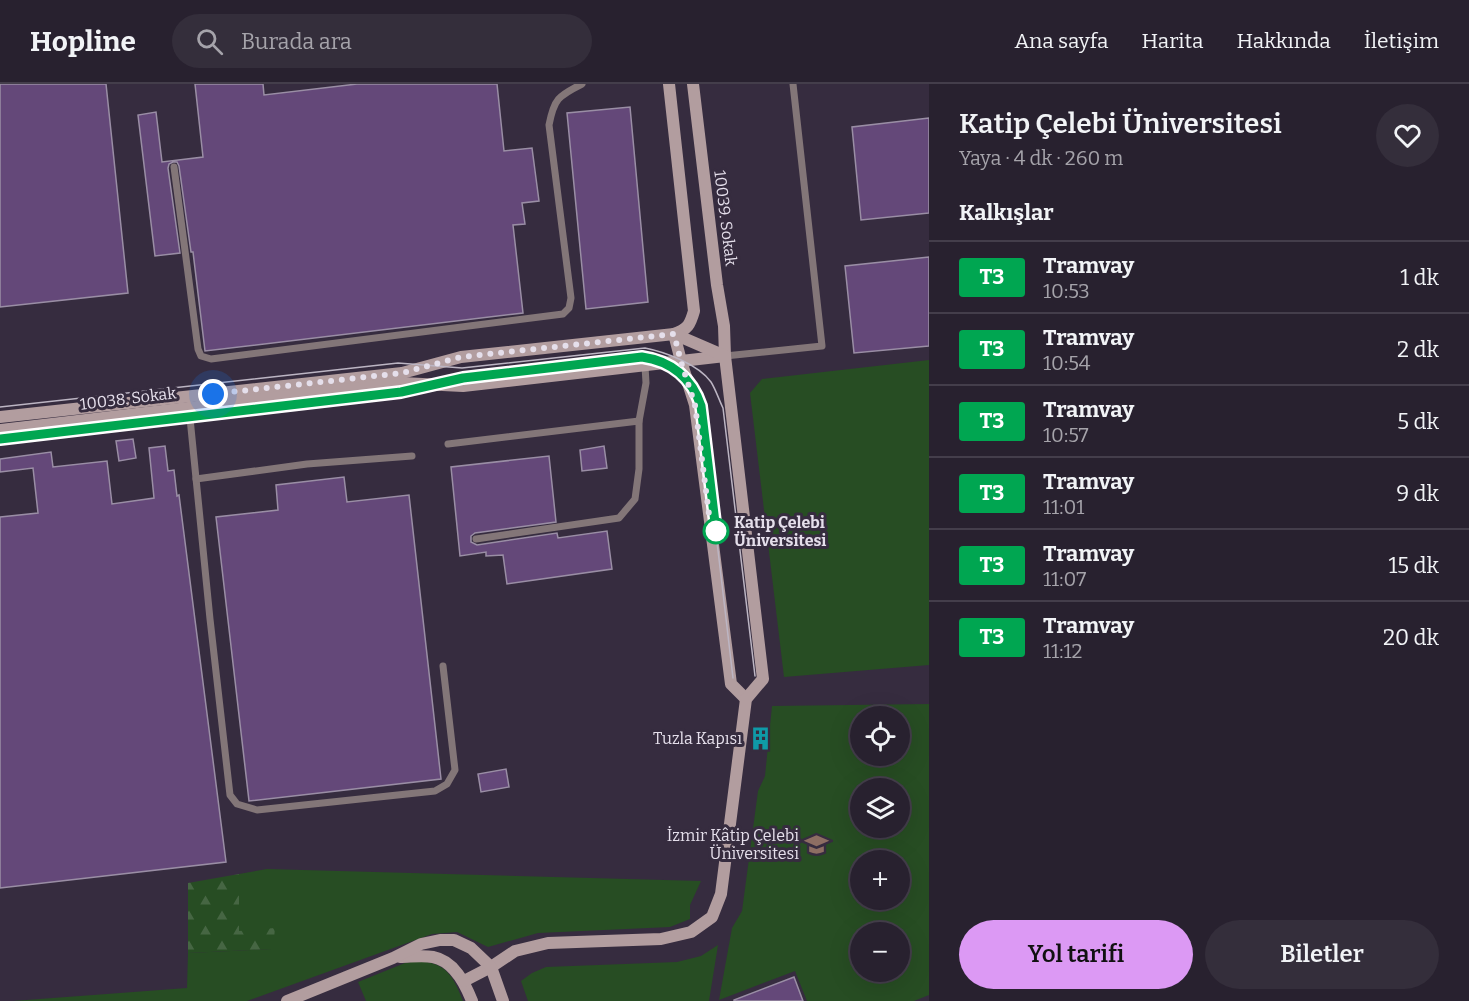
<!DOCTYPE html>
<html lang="tr">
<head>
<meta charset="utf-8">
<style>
  body { margin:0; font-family:Bitter,serif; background:#342e3b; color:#f1f3f6; height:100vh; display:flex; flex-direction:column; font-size:22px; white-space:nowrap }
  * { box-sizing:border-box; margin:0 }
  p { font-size:20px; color:#a5a3aa }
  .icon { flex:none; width:33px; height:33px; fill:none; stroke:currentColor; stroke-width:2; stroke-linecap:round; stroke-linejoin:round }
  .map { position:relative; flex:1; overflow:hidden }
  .side { display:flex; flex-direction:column; background:#28212f; width:540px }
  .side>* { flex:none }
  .badge { padding:0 12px; border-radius:4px; font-size:21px; line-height:39px }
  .fabs { position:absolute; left:850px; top:622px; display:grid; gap:12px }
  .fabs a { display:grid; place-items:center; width:60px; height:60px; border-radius:50%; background:#28212f; box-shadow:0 6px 24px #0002,0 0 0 2px #443e4b; font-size:30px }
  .you { position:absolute; width:30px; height:30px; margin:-15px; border:4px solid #fff; border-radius:50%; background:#1a73e8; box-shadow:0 0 0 9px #1a73e833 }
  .map>.badge { position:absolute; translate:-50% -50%; box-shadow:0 0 0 3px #fff }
  h2 { padding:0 30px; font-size:22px; line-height:54px }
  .round { display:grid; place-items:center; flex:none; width:63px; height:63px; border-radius:32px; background:#342e3b }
  .headline { display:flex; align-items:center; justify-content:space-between; height:102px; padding:0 30px }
  h1 { font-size:28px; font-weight:600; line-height:45px }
  .cta { display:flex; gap:12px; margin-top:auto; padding:12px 30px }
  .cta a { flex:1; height:69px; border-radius:36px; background:#dc99f4; color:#111; font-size:24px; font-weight:600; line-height:69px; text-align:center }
  .cta a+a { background:#342e3b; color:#f1f3f6 }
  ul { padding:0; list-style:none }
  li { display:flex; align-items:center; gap:18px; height:72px; padding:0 30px; border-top:2px solid #443e4b }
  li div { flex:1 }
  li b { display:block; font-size:22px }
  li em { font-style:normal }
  li .badge { min-width:66px; font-weight:700; text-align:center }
  header { display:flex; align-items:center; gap:36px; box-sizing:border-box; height:84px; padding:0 30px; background:#28212f; border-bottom:2px solid #443e4b }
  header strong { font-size:28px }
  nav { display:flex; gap:33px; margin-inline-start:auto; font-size:21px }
  .search { width:420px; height:54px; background:#342e3b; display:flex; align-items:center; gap:15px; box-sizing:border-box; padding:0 21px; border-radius:33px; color:#a5a3aa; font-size:22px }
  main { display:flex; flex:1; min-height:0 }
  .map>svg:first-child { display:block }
  .green { fill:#274d23; fill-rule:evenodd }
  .forest { fill:url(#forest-firs) }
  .building { fill:#644879; stroke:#9a8ea5; stroke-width:1.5 }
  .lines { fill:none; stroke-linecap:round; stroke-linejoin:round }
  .lane { stroke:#837678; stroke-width:7 }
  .secondary { stroke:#b29d9f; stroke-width:12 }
  .tram { stroke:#bcb5c3; stroke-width:1.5 }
  .line-casing { stroke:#fff; stroke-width:14 }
  .line { stroke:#00a651; stroke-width:9 }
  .walk { stroke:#e5dfeb; stroke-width:6; stroke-dasharray:0 10.8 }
  .stop-dot { fill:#fff; stroke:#00a651; stroke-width:3 }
  .labels { text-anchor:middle; stroke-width:6; stroke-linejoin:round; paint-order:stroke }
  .street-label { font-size:16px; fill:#e5dfeb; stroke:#362c3f }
  .stop-label { font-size:16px; font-weight:bold; fill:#e5dfeb; stroke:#362c3f; text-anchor:start }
  .poi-label { font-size:16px; fill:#e5dfeb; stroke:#362c3f; text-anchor:end }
</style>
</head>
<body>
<header>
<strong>Hopline</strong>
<div class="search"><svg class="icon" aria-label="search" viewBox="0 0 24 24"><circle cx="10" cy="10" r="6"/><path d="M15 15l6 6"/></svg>Burada ara</div>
<nav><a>Ana sayfa</a><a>Harita</a><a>Hakkında</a><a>İletişim</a></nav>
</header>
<main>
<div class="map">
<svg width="929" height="917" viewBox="0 0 929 917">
  <defs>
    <pattern id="forest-firs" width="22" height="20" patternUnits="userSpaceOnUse" patternTransform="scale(1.5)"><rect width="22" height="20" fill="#274d23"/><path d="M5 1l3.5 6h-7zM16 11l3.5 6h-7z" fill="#466643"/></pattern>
  </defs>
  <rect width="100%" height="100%" fill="#362c3f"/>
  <g class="green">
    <polygon points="929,276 929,581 784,593 750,309 762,295"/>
    <path d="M929,620V911L914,917H807L795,887L719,916L732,844L742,827L758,707L765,692L772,622ZM861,633H900V672H861ZM861,705H900V744H861ZM861,777H900V816H861ZM861,849H900V888H861Z"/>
    <polygon points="267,785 701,797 690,821 690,835 670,843 538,849 488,863 457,848 432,850 247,917 13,917 187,904 188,869 272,865 239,847 239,790"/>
    <polygon points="718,861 709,917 528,917 521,897 532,889 546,883 677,878 701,872"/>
    <path d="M417,877C446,878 453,892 463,917H366L358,898L405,879Z"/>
  </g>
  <polygon class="forest" points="239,790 239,847 275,844 273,865 188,869 188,799"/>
  <g class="building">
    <polygon points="0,0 106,0 128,209 0,223"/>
    <polygon points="195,0 263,0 264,11 357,0 497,0 504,67 532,64 539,117 522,119 525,140 513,141 523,229 205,267 193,168 191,168 179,82 177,78 173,78 169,80 168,84 180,169 155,172 138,31 156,28 162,78 203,73"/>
    <polygon points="630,23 648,218 586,225 567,29"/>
    <polygon points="929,34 929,129 861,136 852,43"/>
    <polygon points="929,173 929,262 854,269 845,182"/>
    <polygon points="133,355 136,374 119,377 116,357"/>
    <polygon points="165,362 168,387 174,386 177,412 179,411 226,778 0,804 0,433 38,429 33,384 0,388 0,375 51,368 53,383 107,377 112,420 154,414 149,364"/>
    <polygon points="604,362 607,384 582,387 580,366"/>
    <polygon points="549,372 556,438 475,449 471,452 471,458 477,461 557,449 558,454 607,447 612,485 507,500 503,471 486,472 486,468 460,472 451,383"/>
    <polygon points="344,393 347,418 409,411 441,695 249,717 216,433 278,426 276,401"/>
    <polygon points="754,643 768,643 767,664 753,664"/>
    <polygon points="506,685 509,703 481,708 478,690"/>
    <polygon points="794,893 803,917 734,917 734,916"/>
  </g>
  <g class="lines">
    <g class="lane">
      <path d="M174,83L198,265L201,272L211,275L563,230L569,224L571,214L549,41C554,15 558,12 582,0"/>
      <polyline points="725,272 822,262 793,0"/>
      <polyline points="189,324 210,535 230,711 237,720 257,726 435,707 447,700 455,686 443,582"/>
      <polyline points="448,360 639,337"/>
      <polyline points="196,395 307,380 412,372"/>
      <polyline points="476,455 619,434 635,415 639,385 639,337 646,299 645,282"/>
    </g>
    <g class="secondary">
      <polyline points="674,250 681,277 695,321 731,600 746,615"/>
      <path d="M0,333L402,289L461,273L674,250C688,245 690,241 694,227L669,0"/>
      <polyline points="0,346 402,299 463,302 725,272 724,242 717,201 693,0"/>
      <path d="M400,873C410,873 422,871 433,873C454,877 465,899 472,917"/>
      <polyline points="464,897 491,883 515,867 548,859 661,855 691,848 712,833 721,810 746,615 763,595 725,272 674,250"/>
      <polyline points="287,917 393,874 421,860 440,856 454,856 471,864 491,883 503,917"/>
    </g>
    <g class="tram">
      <path d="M0,323L398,279L462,284L645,264C665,268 698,280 711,298C716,306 719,316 723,324L755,592"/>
      <path d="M0,355L401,308L463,294L642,273C671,277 692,294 701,322L733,594"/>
    </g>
  </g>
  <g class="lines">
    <defs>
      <path id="line" d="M0,355L401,308L463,294L642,273C671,277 692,294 701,322L716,447"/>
    </defs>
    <use href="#line" class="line-casing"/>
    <use href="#line" class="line"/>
    <polyline class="walk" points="213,310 402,289 461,273 674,250 681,278 695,321 711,446 716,447"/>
  </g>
  <defs>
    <symbol id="building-bare" viewBox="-9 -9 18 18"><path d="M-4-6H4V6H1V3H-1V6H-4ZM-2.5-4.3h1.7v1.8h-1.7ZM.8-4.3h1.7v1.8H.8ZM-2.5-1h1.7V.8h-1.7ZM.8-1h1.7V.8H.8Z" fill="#0f9aa8" stroke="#362c3f" stroke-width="2.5" paint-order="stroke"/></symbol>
    <symbol id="university-bare" viewBox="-9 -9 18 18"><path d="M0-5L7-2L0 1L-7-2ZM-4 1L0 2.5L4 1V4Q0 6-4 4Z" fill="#8d6e63" stroke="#362c3f" stroke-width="2.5" paint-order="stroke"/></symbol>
  </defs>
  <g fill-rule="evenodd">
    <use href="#building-bare" x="744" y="638" width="33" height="33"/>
    <use href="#university-bare" x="800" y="744" width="33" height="33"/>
  </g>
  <circle class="stop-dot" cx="716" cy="447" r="12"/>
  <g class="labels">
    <g class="street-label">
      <text transform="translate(726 134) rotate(83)" y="6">10039. Sokak</text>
      <text transform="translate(128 314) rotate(-7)" y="6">10038. Sokak</text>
    </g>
    <g class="stop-label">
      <text x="734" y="444">Katip Çelebi<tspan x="734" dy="18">Üniversitesi</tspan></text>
    </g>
    <g class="poi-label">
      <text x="742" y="660">Tuzla Kapısı</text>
      <text x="799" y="757">İzmir Kâtip Çelebi<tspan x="799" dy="18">Üniversitesi</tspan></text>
    </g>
  </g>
</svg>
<div class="fabs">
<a><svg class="icon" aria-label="locate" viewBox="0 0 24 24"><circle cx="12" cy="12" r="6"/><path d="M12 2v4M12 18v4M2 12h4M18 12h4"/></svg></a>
<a><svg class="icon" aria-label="layers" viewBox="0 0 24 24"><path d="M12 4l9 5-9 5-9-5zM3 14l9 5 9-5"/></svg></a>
<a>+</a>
<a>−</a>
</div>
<div class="you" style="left:213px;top:310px"></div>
</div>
<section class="side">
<div class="headline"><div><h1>Katip Çelebi Üniversitesi</h1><p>Yaya · 4 dk · 260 m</p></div><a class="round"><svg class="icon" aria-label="heart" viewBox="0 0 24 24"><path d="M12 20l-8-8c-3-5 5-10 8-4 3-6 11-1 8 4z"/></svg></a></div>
<h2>Kalkışlar</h2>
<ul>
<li><span class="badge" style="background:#00a651;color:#fff">T3</span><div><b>Tramvay</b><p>10:53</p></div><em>1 dk</em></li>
<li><span class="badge" style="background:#00a651;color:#fff">T3</span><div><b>Tramvay</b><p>10:54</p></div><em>2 dk</em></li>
<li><span class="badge" style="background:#00a651;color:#fff">T3</span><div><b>Tramvay</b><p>10:57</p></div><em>5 dk</em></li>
<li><span class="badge" style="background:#00a651;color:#fff">T3</span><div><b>Tramvay</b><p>11:01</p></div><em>9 dk</em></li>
<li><span class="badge" style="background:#00a651;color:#fff">T3</span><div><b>Tramvay</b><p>11:07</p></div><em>15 dk</em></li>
<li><span class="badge" style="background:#00a651;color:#fff">T3</span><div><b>Tramvay</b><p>11:12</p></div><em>20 dk</em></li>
</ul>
<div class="cta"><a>Yol tarifi</a><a>Biletler</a></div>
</section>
</main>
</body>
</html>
